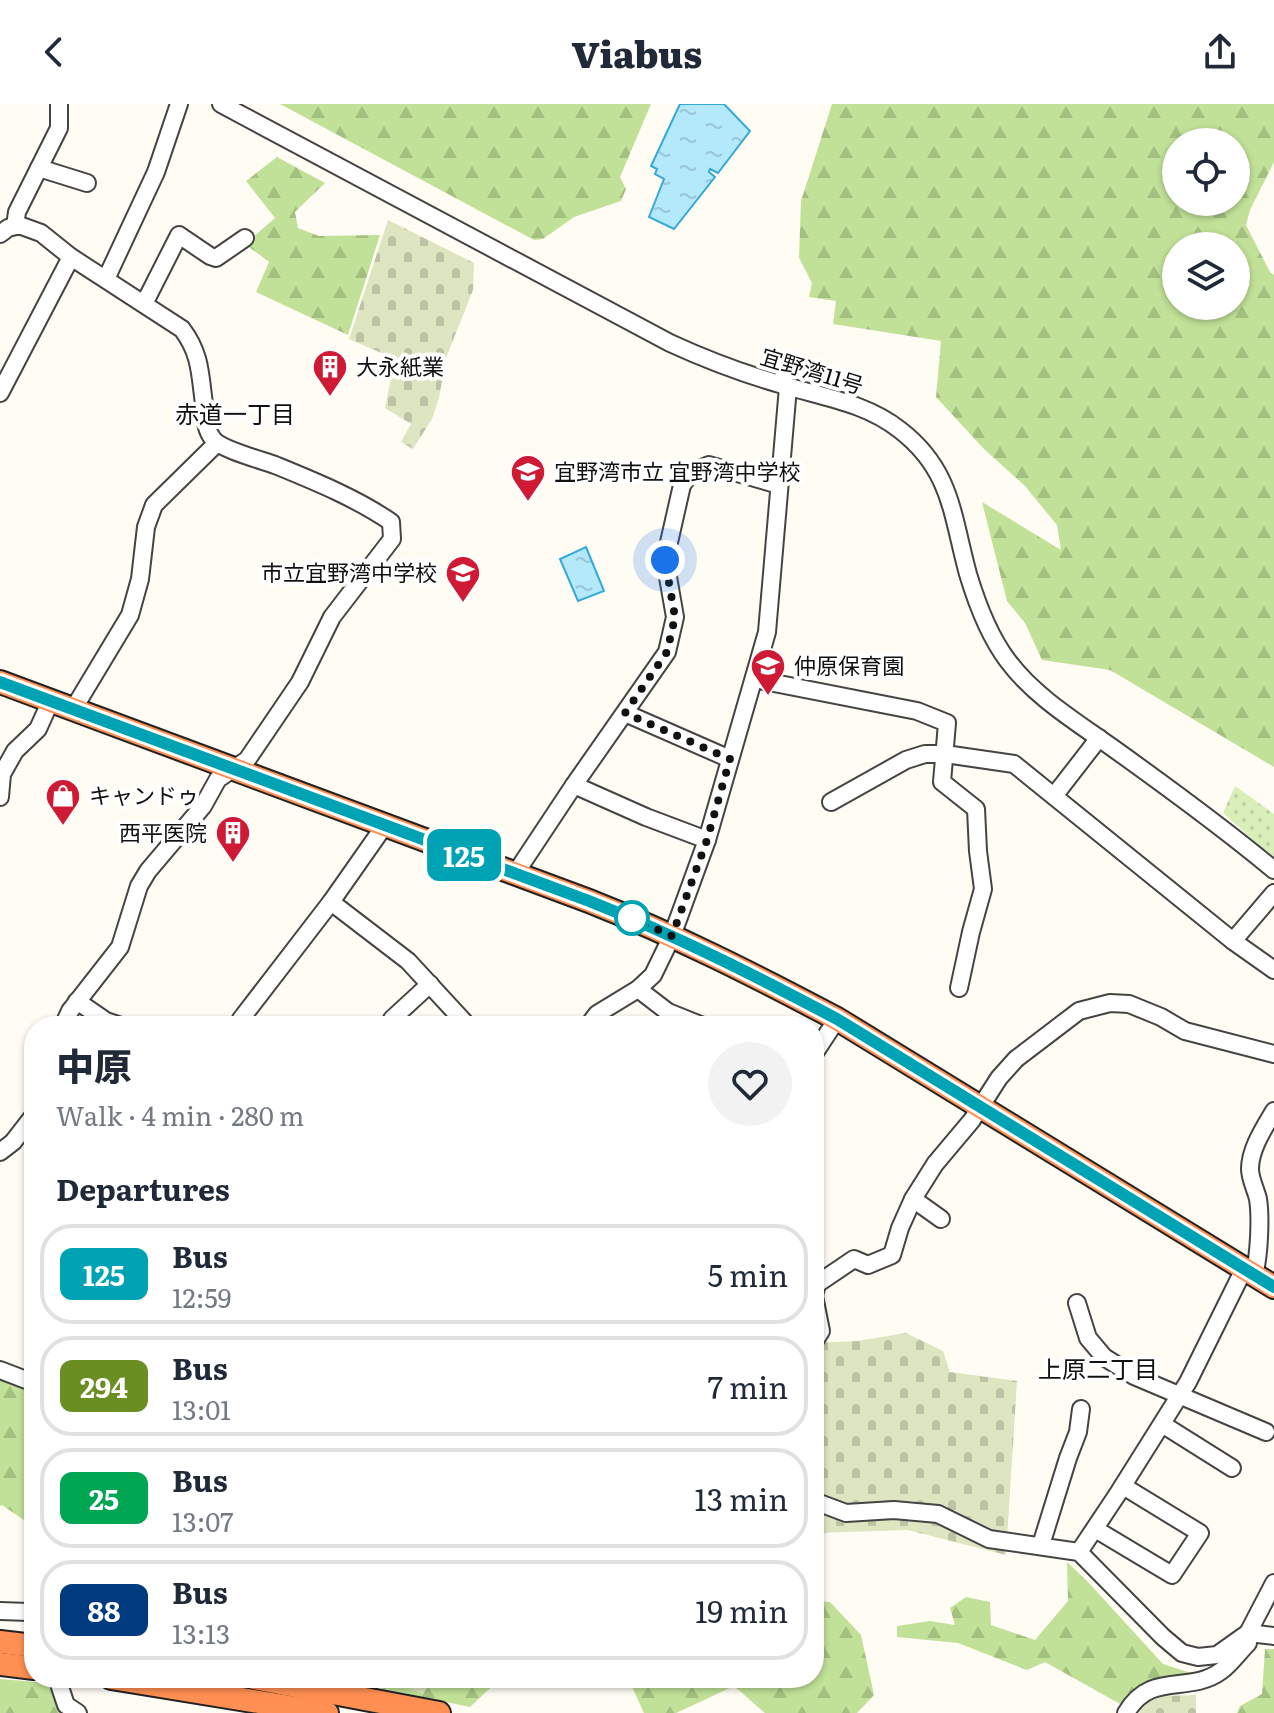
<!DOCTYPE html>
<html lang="en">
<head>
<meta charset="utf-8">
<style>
  body { margin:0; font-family:Literata,"Noto Sans JP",serif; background:#f2f2f3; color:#1f2937; height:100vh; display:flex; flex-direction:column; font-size:30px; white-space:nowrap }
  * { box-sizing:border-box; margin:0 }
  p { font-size:26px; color:#747a83 }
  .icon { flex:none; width:44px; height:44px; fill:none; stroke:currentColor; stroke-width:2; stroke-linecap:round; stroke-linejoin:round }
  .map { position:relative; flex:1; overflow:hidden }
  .drawer { position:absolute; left:24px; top:912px; width:800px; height:672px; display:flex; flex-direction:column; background:#fff; border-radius:32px; box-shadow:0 2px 6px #0004 }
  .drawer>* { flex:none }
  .badge { padding:0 16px; border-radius:12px; font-size:28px; line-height:52px }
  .controls { position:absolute; left:1162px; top:24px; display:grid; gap:16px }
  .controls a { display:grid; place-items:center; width:88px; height:88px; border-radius:50%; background:#fff; box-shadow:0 2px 6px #0004; font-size:40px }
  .you { position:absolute; width:40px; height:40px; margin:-20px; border:6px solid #fff; border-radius:50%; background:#1a73e8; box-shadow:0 0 0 12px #1a73e833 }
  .map>.badge { position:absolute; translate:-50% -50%; box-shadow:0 0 0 4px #fff }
  h2 { padding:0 32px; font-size:30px; line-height:72px }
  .round { display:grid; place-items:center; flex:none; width:84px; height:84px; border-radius:42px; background:#f2f2f3 }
  .head { display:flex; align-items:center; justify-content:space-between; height:136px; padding:0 32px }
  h1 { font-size:38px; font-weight:800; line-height:60px }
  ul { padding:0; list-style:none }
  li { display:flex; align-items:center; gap:24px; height:100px; margin:0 16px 12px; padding:0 16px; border:4px solid #e0e1e3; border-radius:32px }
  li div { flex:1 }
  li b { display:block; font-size:30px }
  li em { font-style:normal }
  li .badge { min-width:88px; font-weight:700; text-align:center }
  header { display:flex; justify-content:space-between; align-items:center; height:104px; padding:0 32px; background:#fff; font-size:36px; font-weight:800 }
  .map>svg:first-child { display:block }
  .grass { fill:url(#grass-dots) }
  .forest { fill:url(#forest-firs); fill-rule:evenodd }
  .cemetery { fill:url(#cemetery-stones) }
  .water { fill:url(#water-ripples); stroke:#34a9d9; stroke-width:2 }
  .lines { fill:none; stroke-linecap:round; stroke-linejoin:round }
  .minor-casing { stroke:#444; stroke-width:20 }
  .highway-casing { stroke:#222; stroke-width:26 }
  .minor { stroke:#fff; stroke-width:16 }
  .highway { stroke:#ff8f52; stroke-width:22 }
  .line-casing { stroke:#fff; stroke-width:18 }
  .line { stroke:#00a3b4; stroke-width:12 }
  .walk { stroke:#111; stroke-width:8; stroke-dasharray:0 14.4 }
  .stop-dot { fill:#fff; stroke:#00a3b4; stroke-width:4 }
  .labels { text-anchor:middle; stroke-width:8; stroke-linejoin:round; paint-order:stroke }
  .poi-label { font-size:22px; fill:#111; stroke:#fff; text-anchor:start }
  .street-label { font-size:22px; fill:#111; stroke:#fff }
  .neighbourhood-label { font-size:24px; fill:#111; stroke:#fff }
</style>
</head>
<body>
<header><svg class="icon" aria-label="back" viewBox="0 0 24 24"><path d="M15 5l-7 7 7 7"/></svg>Viabus<svg class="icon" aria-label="share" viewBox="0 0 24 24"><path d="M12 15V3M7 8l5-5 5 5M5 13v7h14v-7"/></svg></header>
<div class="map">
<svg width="1274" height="1609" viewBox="0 0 1274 1609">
  <defs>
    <pattern id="grass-dots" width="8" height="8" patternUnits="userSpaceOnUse" patternTransform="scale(2)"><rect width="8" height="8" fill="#daeeb9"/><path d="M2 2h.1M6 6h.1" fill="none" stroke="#bacb9e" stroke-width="1.8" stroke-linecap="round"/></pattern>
    <pattern id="forest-firs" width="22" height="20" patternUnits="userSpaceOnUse" patternTransform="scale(2)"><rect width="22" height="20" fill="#c0e197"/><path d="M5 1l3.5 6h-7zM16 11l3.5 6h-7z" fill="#a4c081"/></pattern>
    <pattern id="cemetery-stones" width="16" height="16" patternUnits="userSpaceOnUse" patternTransform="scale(2)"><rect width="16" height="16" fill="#dde5c1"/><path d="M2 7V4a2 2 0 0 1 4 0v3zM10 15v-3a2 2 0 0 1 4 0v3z" fill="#bdc3a5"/></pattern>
    <pattern id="water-ripples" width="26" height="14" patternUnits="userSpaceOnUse" patternTransform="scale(2)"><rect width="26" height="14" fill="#b4e8fb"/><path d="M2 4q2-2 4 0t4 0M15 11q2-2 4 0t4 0" fill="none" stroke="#9ac6d6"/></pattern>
  </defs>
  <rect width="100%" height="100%" fill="#fffcf4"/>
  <polygon class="grass" points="1235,682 1274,710 1274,755 1223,709"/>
  <g class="forest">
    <polygon points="280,0 651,0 620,73 626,85 621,97 574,113 543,135 534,136"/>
    <path d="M832,0H1274V58L1250,106L1246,121L1270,168L1274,171V663L1110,566L1042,556L1025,519L1007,497L982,398L1061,446L1057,421L1025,382L984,345L936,293L941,237L833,220L836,197L809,193L812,179L799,154L801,97ZM1176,38H1236V98H1176ZM1176,142H1236V202H1176Z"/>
    <polygon points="277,53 325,79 295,108 298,124 319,132 380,131 348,231 256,188 269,158 245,140 275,114 246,77"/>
    <polygon points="0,1275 34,1290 34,1423 2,1401 0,1402"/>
    <polygon points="1067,1458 1088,1478 1163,1560 1197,1571 1144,1580 1120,1600 1045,1558 1027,1566 958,1539 897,1533 897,1522 930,1517 955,1521 950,1504 966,1493 990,1498 991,1521 1035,1536 1068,1497"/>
    <polygon points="814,1497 830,1498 861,1531 874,1591 857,1609 765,1609 734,1582 676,1609 644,1609 628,1574 814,1574"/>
    <polygon points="1265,1545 1274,1545 1274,1609 1237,1609 1240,1602 1262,1590"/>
    <polygon points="332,1574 501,1574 470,1603"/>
    <polygon points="0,1575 48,1579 64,1609 0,1609"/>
  </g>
  <g class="cemetery">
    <polygon points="388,116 474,159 473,186 446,254 439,294 432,315 413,345 401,338 411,320 385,304 395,255 349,235"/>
    <polygon points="906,1229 943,1247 950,1268 1017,1277 1006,1451 908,1426 814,1429 814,1239 857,1237"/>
    <polygon points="384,1574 429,1574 430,1579 423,1590"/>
    <polygon points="1196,1591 1196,1609 1140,1609 1141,1602 1161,1592"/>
  </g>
  <g class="water">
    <polygon points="680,0 724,0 750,27 718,69 710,65 709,68 715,73 674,125 649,113 664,75 655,70 657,65 651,62"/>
    <polygon points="586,443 604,487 578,497 560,455"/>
  </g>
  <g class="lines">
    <defs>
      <g id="minor">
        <path d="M221,0L670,239C707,256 744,270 783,281C823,293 866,299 900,326C952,366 952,412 968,470C977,500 989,532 1008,557C1034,592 1075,617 1110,642C1166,682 1221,722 1274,766"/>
        <polyline points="39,64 87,79"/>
        <polyline points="15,122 17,108 59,24 59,0"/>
        <path d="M0,130L8,124L19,121L41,129L71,153L182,225C201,250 200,271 204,300C205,313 205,325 213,335C220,345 261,356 275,361C314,377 356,394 391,418L392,435L332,513L300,578L247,656L218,675L203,702L148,767L139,782L120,843L70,907L63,922"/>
        <polyline points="106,175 156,68 179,0"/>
        <polyline points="144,200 179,131 210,152 216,154 245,134"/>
        <polyline points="784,282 784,262"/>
        <polyline points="0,289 71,153"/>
        <polyline points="754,575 917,607 947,619 942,678 976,705 978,747 983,785 971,828 959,884"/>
        <polyline points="74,604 130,511 140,475 146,423 154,401 216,340"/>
        <polyline points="625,609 730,655"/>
        <polyline points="574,681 646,713 707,736"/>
        <polyline points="1054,692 1099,634"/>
        <polyline points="0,693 2,670 15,647 38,625 51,596"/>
        <polyline points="831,698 906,656 925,650 945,650 1014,660 1233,837 1274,866"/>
        <polyline points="515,770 574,681 667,548 675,513 665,456 682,381 692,368 709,361 779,381"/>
        <polyline points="331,798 408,857 468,922"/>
        <polyline points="1233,837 1274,789"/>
        <polyline points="638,885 668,908 703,922"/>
        <polyline points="77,897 106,917 121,922"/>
        <polyline points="392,915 430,880"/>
        <polyline points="238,922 241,915 331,798 385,721"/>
        <polyline points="588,922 597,910 638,885 653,871 672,832 707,736 767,528 788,283"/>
        <polyline points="814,950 837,915"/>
        <polyline points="0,1048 13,1038 34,1011"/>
        <polyline points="941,1115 913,1095 935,1060 972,1016 999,974 1016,955 1079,907 1110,899 1129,900 1161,913 1185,927 1274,950"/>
        <path d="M1254,1171C1259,1153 1261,1114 1258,1095C1256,1086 1250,1075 1250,1065C1250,1045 1264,1024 1274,1007"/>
        <polyline points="814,1191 817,1180 854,1155 868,1161 892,1151 900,1124 913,1095"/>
        <polyline points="814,1192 821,1227 816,1235 814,1235"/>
        <polyline points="1077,1199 1088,1234 1104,1253 1134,1272 1266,1328"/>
        <polyline points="0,1266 34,1279"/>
        <polyline points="1162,1320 1232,1364"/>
        <polyline points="814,1397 846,1409 894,1406 938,1410 989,1435 1079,1448 1163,1533 1182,1549 1198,1553 1217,1551 1248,1529 1274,1532"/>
        <polyline points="1095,1425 1172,1471 1200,1429 1123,1382"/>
        <polyline points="1041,1441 1068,1354 1078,1328 1081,1305"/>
        <polyline points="1079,1448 1117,1391 1188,1278 1244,1165"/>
        <polyline points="0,1507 29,1508 34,1512"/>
        <polyline points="60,1583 66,1601 78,1609"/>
        <path d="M1126,1609C1151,1566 1188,1591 1221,1567C1231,1560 1239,1548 1248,1539V1529L1274,1479"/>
      </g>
      <g id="highway">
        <path d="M0,578L589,797C675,831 756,872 837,915L1274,1183"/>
        <polyline points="0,1538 34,1542"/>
        <polyline points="0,1560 34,1564"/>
        <polyline points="111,1574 327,1609"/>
        <polyline points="254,1574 439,1609"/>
      </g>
    </defs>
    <use href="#minor" class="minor-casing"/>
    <use href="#highway" class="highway-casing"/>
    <use href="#minor" class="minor"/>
    <use href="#highway" class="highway"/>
  </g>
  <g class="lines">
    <defs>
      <path id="line" d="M0,578L589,797C675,831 756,872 837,915L1274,1183"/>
    </defs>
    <use href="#line" class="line-casing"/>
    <use href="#line" class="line"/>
    <polyline class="walk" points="632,814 672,832 707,736 730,655 625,609 667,548 675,513 665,456"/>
  </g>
  <defs>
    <symbol id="building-pin" viewBox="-11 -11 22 30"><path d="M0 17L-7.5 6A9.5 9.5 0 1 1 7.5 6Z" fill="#cf1a36" stroke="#fff"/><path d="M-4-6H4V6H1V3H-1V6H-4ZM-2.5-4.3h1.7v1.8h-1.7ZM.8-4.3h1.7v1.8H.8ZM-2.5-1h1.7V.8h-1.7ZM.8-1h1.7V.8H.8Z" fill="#fff"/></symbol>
    <symbol id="school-pin" viewBox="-11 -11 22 30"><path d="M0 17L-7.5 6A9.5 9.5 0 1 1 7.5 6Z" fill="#cf1a36" stroke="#fff"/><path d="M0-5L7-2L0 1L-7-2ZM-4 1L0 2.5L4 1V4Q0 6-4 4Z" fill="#fff"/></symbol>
    <symbol id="shop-pin" viewBox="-11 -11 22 30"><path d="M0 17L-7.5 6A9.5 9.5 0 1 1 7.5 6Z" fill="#cf1a36" stroke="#fff"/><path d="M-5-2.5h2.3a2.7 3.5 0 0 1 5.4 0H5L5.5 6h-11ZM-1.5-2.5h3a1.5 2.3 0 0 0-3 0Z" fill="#fff"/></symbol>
  </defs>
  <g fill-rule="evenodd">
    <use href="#building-pin" x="310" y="243" width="40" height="54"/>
    <use href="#school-pin" x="508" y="348" width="40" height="54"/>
    <use href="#school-pin" x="443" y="449" width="40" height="54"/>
    <use href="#school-pin" x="748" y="542" width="40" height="54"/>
    <use href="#shop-pin" x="43" y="672" width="40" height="54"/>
    <use href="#building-pin" x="213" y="709" width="40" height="54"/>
  </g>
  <circle class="stop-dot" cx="632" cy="814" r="16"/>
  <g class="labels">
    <g class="poi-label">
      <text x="356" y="271">大永紙業</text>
      <text x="554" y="376">宜野湾市立 宜野湾中学校</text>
      <text x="437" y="477" text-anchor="end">市立宜野湾中学校</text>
      <text x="794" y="570">仲原保育園</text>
      <text x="89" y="700">キャンドゥ</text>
      <text x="207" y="737" text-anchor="end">西平医院</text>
    </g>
    <g class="street-label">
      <text transform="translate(812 267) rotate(17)" y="8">宜野湾11号</text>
    </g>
    <g class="neighbourhood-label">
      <text x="235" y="319">赤道一丁目</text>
      <text x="1098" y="1274">上原二丁目</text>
    </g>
  </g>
</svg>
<div class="controls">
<a><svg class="icon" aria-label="locate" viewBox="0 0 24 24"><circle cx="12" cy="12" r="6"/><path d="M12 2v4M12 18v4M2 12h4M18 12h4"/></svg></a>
<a><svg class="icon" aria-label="layers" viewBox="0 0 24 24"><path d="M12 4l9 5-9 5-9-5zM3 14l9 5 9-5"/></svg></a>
</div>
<div class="you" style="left:665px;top:456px"></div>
<b class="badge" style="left:464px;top:751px;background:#00a3b4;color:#fff">125</b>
<section class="drawer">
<div class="head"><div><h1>中原</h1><p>Walk · 4 min · 280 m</p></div><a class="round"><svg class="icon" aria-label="heart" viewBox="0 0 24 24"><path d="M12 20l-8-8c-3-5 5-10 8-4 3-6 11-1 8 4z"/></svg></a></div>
<h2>Departures</h2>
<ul>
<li><span class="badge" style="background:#00a3b4;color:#fff">125</span><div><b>Bus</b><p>12:59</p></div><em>5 min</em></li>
<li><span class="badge" style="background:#6b8e23;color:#fff">294</span><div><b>Bus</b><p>13:01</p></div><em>7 min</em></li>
<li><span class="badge" style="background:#00a651;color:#fff">25</span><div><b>Bus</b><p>13:07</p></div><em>13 min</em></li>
<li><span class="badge" style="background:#003b80;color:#fff">88</span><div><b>Bus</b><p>13:13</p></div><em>19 min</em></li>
</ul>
</section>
</div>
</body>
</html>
